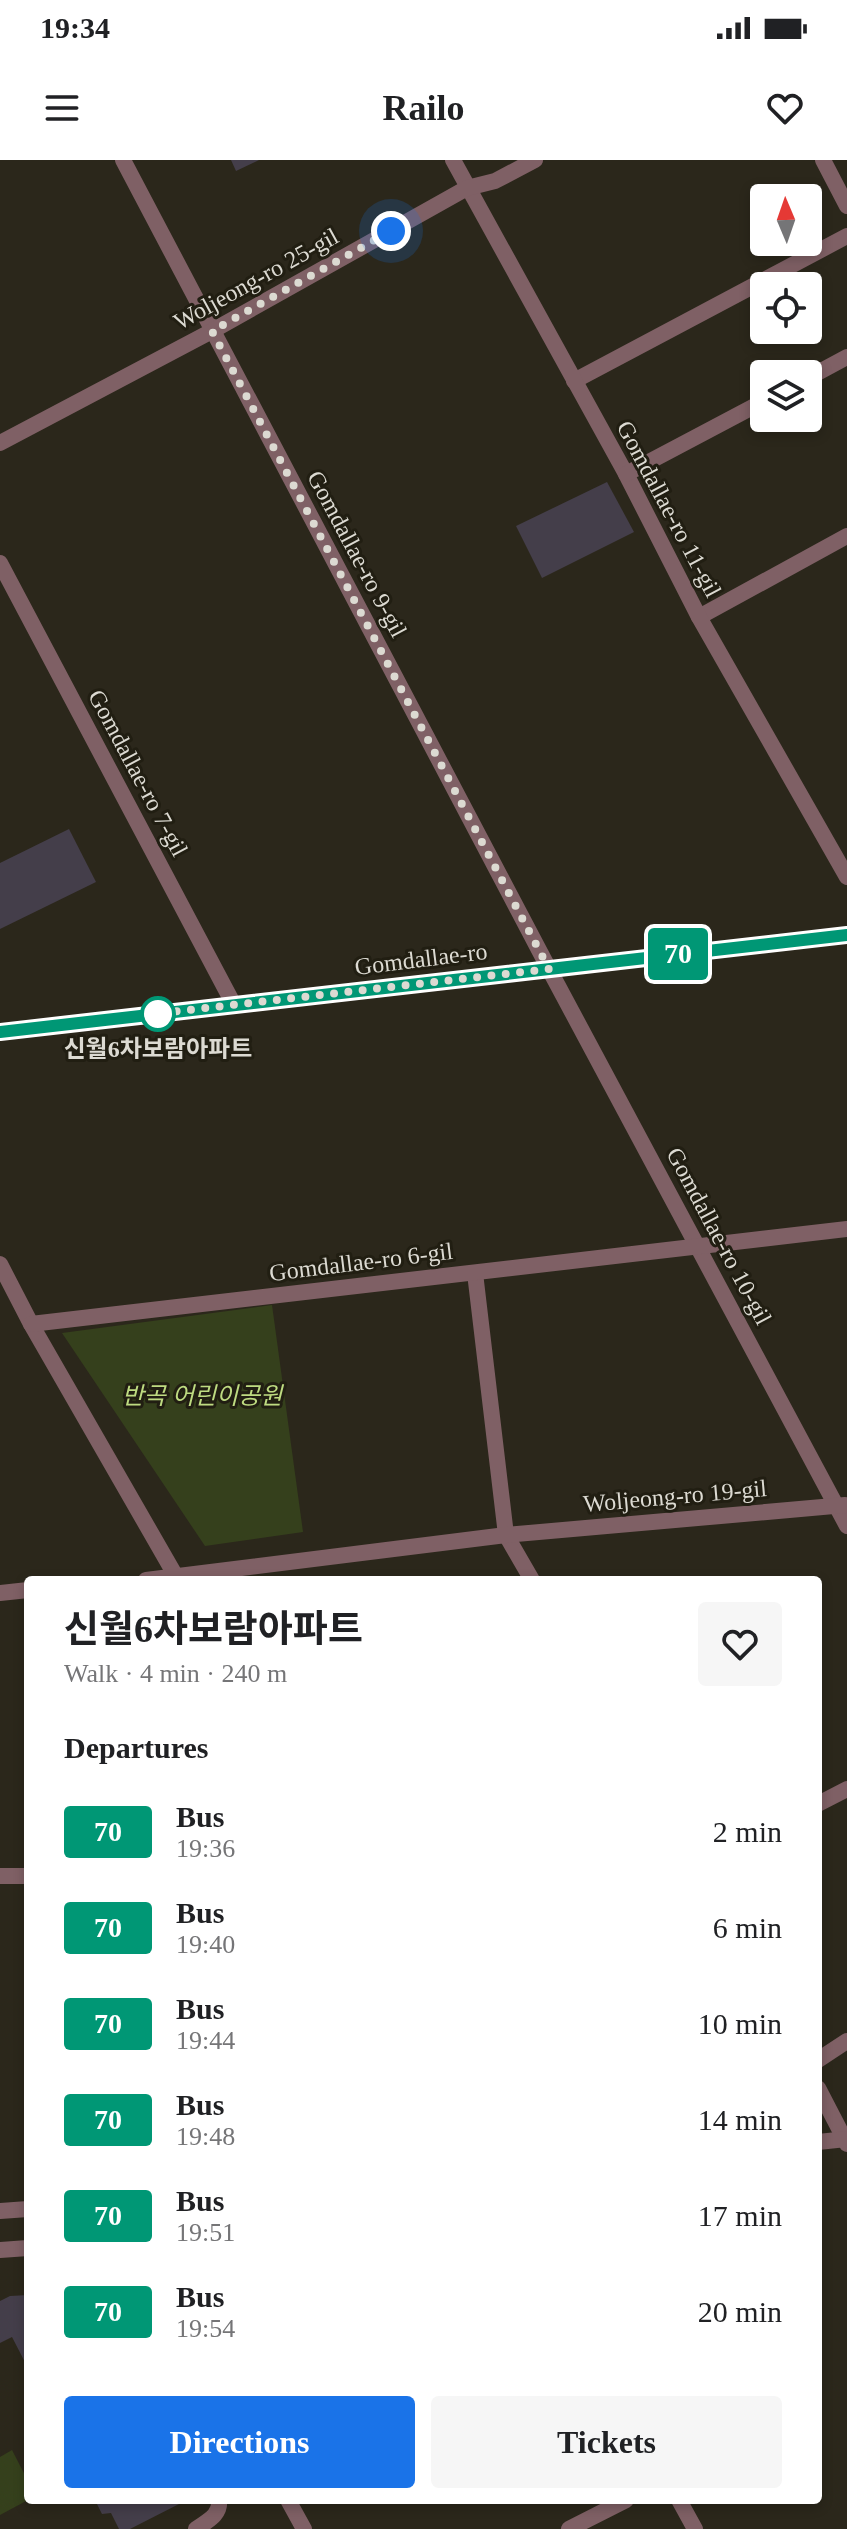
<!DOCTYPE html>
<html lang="en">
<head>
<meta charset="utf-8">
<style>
  body { margin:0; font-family:"Times New Roman","Noto Sans KR",serif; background:#f6f6f6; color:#202124; height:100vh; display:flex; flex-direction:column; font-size:30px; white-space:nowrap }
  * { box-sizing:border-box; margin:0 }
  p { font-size:26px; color:#757577 }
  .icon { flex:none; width:44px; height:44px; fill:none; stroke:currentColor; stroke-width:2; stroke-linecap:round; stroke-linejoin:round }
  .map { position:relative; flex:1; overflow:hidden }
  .side { position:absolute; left:24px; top:1416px; width:798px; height:928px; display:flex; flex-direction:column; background:#fff; border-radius:8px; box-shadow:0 4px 12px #0003 }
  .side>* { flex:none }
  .badge { padding:0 16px; border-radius:6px; font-size:28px; line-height:52px }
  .needle { width:52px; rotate:358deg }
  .fabs { position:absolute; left:750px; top:24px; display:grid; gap:16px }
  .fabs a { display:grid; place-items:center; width:72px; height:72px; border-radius:8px; background:#fff; box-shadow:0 4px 12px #0003; font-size:40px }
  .you { position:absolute; width:40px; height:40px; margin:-20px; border:6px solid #fff; border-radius:50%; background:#1a73e8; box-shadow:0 0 0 12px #1a73e833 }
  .map>.badge { position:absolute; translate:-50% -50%; box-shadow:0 0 0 4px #fff }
  h2 { padding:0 40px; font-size:30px; line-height:72px }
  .round { display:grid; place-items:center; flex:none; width:84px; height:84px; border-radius:8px; background:#f6f6f6 }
  .head { display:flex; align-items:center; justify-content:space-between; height:136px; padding:0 40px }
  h1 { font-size:38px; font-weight:700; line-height:60px }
  .primary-button { display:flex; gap:16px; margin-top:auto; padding:16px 40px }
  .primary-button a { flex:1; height:92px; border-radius:8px; background:#1a73e8; color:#fff; font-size:32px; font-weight:700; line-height:92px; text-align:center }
  .primary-button a+a { background:#f6f6f6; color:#202124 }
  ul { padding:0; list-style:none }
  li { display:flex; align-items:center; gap:24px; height:96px; padding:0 40px }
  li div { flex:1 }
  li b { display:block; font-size:30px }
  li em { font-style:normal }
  li .badge { min-width:88px; font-weight:700; text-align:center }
  .status { display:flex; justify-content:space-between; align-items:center; height:56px; padding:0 40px; background:#fff; direction:ltr }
  .status svg { height:22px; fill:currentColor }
  header { display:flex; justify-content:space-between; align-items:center; height:104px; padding:0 40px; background:#fff; font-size:36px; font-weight:700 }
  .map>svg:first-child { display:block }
  .green { fill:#35401c }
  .building { fill:#443e4a }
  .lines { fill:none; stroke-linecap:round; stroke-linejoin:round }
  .service { stroke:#7f6065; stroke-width:16 }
  .minor { stroke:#7f6065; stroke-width:16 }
  .tertiary { stroke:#7f6065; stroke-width:16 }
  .line-casing { stroke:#fff; stroke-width:18 }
  .line { stroke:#009775; stroke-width:12 }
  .walk { stroke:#dcdad2; stroke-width:8; stroke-dasharray:0 14.4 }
  .stop-dot { fill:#fff; stroke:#009775; stroke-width:4 }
  .labels { text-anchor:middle; stroke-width:6; stroke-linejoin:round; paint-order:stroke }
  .street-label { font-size:24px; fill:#dcdad2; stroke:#211e12 }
  .stop-label { font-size:24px; font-weight:bold; fill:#dcdad2; stroke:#211e12 }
  .park-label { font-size:24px; font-style:italic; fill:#bedb81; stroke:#211e12 }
</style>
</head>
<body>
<div class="status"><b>19:34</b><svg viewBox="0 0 49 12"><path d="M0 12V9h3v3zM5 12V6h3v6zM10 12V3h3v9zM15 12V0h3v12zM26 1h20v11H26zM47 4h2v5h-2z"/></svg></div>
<header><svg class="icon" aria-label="menu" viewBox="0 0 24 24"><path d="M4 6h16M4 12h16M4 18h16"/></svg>Railo<svg class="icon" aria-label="heart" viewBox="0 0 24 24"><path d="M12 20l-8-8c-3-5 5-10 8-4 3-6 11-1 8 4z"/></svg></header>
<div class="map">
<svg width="847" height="2369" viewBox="0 0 847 2369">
  <rect width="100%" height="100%" fill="#2b271b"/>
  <g class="green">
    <polygon points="272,1145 303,1372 205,1386 62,1173"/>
    <polygon points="12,2290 28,2321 28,2340 0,2355 0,2297"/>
  </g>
  <g class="building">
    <polygon points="231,0 259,0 236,11"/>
    <polygon points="607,322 634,372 542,418 516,366"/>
    <polygon points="69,669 96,722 0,769 0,703"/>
    <polygon points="28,2135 28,2208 12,2177 0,2183 0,2141 10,2136"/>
    <polygon points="95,2340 179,2340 181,2343 130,2369 119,2369 111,2353 102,2354"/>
  </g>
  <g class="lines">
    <g class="service">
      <polyline points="574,221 847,76"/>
      <polyline points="699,457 847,376"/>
      <polyline points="0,2090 28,2088"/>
      <path d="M196,2369C207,2361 221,2355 219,2340"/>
    </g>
    <g class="minor">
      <polyline points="123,0 549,809 847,1366"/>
      <polyline points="453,0 626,314 699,457 847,717"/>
      <polyline points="823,0 847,46"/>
      <polyline points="808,218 847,197"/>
      <polyline points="0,283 212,171 467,28 495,21 535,0"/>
      <polyline points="626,314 764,241"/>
      <polyline points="0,403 234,845"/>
      <polyline points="0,1104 31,1164 178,1420"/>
      <polyline points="475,1113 506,1375 532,1420"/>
      <polyline points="31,1164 847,1069"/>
      <polyline points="146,1420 506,1375 845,1345"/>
      <polyline points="0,1433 28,1430"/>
      <polyline points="818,1644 847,1629"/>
      <polyline points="0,1716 28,1716"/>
      <polyline points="818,1900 847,1881"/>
      <polyline points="818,1928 847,1984"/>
      <polyline points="818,1982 847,1979"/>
      <polyline points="0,2051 28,2049"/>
      <polyline points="288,2340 304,2369"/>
      <polyline points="679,2340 695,2369"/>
      <polyline points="569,2369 626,2340"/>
    </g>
    <polyline class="tertiary" points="0,872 847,775"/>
  </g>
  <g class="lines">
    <defs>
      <polyline id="line" points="0,872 847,775"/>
    </defs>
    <use href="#line" class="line-casing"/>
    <use href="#line" class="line"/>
    <polyline class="walk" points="158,854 153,854 549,809 212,171 391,71"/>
  </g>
  <circle class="stop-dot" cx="158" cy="854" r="16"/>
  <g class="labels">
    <g class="street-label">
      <text transform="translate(256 119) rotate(-29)" y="8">Woljeong-ro 25-gil</text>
      <text transform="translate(669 349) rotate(62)" y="8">Gomdallae-ro 11-gil</text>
      <text transform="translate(357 394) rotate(62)" y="8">Gomdallae-ro 9-gil</text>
      <text transform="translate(138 613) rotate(62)" y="8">Gomdallae-ro 7-gil</text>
      <text transform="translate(421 799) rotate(-7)" y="8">Gomdallae-ro</text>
      <text transform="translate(719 1076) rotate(62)" y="8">Gomdallae-ro 10-gil</text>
      <text transform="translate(361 1102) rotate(-7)" y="8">Gomdallae-ro 6-gil</text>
      <text transform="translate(675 1336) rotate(-5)" y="8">Woljeong-ro 19-gil</text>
    </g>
    <g class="stop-label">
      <text x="158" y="897">신월6차보람아파트</text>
    </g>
    <g class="park-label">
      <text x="202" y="1244">반곡 어린이공원</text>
    </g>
  </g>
</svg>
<div class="fabs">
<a><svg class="needle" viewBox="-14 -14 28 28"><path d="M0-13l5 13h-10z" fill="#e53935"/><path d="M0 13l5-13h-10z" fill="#757577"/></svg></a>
<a><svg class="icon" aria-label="locate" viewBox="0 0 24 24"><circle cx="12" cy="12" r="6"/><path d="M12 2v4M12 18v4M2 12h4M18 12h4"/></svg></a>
<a><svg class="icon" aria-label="layers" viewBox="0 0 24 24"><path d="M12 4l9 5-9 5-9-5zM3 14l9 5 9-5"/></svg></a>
</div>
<div class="you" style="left:391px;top:71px"></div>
<b class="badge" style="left:678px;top:794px;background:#009775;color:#fff">70</b>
<section class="side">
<div class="head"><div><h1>신월6차보람아파트</h1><p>Walk · 4 min · 240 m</p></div><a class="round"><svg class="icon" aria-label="heart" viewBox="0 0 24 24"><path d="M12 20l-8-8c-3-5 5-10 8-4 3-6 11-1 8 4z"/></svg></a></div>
<h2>Departures</h2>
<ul>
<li><span class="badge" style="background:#009775;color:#fff">70</span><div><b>Bus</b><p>19:36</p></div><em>2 min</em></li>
<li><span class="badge" style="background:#009775;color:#fff">70</span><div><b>Bus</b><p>19:40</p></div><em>6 min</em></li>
<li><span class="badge" style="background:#009775;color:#fff">70</span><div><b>Bus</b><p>19:44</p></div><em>10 min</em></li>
<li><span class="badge" style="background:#009775;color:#fff">70</span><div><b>Bus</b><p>19:48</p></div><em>14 min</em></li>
<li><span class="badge" style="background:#009775;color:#fff">70</span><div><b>Bus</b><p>19:51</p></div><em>17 min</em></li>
<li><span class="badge" style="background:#009775;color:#fff">70</span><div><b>Bus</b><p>19:54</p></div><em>20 min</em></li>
</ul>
<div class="primary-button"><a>Directions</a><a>Tickets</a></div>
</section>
</div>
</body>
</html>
